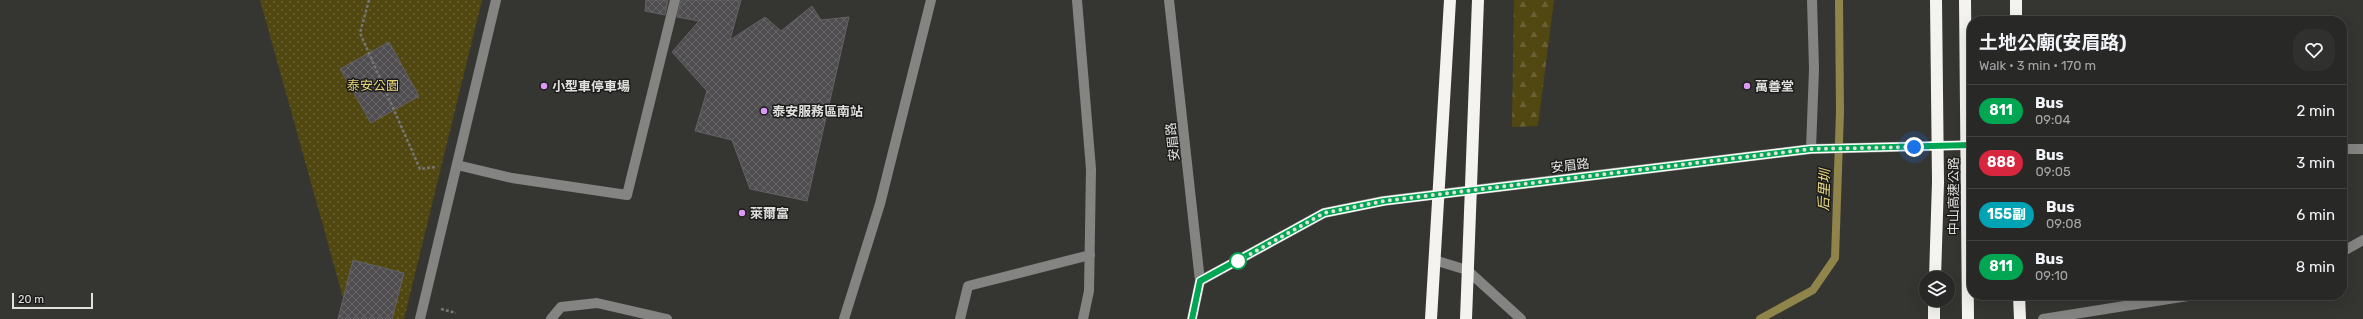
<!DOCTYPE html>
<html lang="en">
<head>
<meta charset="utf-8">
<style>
  body { margin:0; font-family:Rubik,"Noto Sans TC",sans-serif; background:#30302e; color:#f1f3f6; height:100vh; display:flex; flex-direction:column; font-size:15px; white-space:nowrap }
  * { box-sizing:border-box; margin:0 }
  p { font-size:13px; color:#a5a6a7 }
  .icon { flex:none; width:22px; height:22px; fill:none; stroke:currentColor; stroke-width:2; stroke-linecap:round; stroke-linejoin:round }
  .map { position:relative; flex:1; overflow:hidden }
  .details { position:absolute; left:1967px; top:16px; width:380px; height:284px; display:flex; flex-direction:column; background:#282826; border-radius:16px; box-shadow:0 4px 16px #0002,0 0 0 1px #444443 }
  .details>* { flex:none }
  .badge { padding:0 8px; border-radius:13px; font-size:14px; line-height:26px }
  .tools { position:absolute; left:1919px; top:271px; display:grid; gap:8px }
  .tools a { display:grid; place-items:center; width:36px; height:36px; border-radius:50%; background:#282826; box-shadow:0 4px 16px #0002,0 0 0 1px #444443; font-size:20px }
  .scale { position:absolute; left:12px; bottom:10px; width:81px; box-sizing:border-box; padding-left:4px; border:2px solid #e0e0df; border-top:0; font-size:11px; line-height:14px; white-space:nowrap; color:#e0e0df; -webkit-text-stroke:3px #1c1c1b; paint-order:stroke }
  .you { position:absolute; width:20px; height:20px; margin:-10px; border:3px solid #fff; border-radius:50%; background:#1a73e8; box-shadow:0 0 0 6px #1a73e833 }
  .map>.badge { position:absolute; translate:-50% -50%; box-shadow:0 0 0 2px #fff }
  .round { display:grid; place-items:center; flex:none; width:42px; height:42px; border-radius:16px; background:#30302e }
  .headline { display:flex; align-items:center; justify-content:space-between; height:68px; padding:0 12px }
  h1 { font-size:19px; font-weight:700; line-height:30px }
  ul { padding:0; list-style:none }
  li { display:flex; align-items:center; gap:12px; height:52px; padding:0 12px; border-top:1px solid #444443 }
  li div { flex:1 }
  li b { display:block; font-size:15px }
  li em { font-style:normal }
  li .badge { min-width:44px; font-weight:700; text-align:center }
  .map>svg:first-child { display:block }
  .forest { fill:url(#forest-firs) }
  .park { fill:url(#park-dots) }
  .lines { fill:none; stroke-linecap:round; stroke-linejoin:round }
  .stream { stroke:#8f8449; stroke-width:8 }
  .building { fill:url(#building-cross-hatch); stroke:#636264 }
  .path { stroke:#757572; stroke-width:2.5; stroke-dasharray:3 2; stroke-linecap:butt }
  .minor { stroke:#848483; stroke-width:10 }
  .highway { stroke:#f4f3f0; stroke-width:12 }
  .line-casing { stroke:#fff; stroke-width:9 }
  .line { stroke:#00a651; stroke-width:6 }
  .walk { stroke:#e0e0df; stroke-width:4; stroke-dasharray:0 7.2 }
  .poi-dot { fill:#db99f5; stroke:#1c1c1b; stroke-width:1.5 }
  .stop-dot { fill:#fff; stroke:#00a651; stroke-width:2 }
  .labels { text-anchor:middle; stroke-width:3; stroke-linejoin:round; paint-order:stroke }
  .park-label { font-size:13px; fill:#e2d179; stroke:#1c1c1b }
  .poi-label { font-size:13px; font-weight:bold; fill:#e0e0df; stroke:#1c1c1b; text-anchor:start }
  .street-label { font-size:13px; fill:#e0e0df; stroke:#1c1c1b }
  .water-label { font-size:14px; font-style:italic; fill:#eada81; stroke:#1c1c1b }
</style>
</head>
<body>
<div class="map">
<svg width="2363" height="319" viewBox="0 0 2363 319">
  <defs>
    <pattern id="forest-firs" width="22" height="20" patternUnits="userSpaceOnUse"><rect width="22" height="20" fill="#504711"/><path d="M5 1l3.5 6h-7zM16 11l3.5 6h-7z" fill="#696133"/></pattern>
    <pattern id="park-dots" width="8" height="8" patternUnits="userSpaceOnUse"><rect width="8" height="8" fill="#504711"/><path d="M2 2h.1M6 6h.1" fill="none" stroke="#696133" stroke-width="1.8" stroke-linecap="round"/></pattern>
    <pattern id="building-cross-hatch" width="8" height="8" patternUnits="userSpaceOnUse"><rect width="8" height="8" fill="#4f4d50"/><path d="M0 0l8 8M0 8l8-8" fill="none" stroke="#686669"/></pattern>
  </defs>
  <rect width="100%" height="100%" fill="#353532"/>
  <polygon class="forest" points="1514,0 1554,0 1538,126 1512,127"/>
  <polygon class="park" points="260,0 482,0 404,319 349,319"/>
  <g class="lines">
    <polyline class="stream" points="1760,319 1813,290 1835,258 1840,112 1839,0"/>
  </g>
  <g class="building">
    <polygon points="646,0 668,0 665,15 645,11"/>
    <polygon points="681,0 741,0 730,40 765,17 781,31 812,6 821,20 849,17 807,201 750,189 732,140 695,131 707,91 672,52 699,21 677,17"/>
    <polygon points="389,42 419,96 371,123 340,69"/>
    <polygon points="353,260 404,273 392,319 338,319"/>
  </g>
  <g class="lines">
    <g class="path">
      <polyline points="369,0 360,33 420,169 436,167"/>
      <polyline points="441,309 456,313"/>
    </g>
    <g class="minor">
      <polyline points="1077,0 1091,169 1089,291 1083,319"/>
      <polyline points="1169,0 1200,281 1192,319"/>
      <polyline points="1811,149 1814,69 1812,0"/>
      <polyline points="2342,149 2363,149"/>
      <polyline points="457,165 512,178 627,195 675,0"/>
      <polyline points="2342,252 2363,240"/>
      <polyline points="1434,260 1467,270 1521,319"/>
      <polyline points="1200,281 1324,213 1383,201 1811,149 1972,145"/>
      <polyline points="420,319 496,0"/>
      <polyline points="551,319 561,307 597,303 667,319"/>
      <polyline points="844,319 880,204 931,0"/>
      <polyline points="960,319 968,286 1090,255"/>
      <polyline points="2043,319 2194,295"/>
    </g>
    <g class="highway">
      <polyline points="1965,0 1968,319"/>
      <polyline points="2016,0 2016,21"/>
      <polyline points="1935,278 1938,182 1936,0"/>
      <polyline points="2019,295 2020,319"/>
      <polyline points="1431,319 1450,0"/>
      <polyline points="1466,319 1478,0"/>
      <polyline points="1934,319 1934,300"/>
    </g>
  </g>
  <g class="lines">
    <defs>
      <polyline id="line" points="1192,319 1200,281 1324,213 1384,201 1811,149 1972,145"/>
    </defs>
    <use href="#line" class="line-casing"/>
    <use href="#line" class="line"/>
    <polyline class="walk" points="1238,261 1324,213 1384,201 1811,149 1914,147"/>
  </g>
  <g class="poi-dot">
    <circle cx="544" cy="86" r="4"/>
    <circle cx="1747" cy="86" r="4"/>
    <circle cx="764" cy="111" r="4"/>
    <circle cx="742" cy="213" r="4"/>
  </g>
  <circle class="stop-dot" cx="1238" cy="261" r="8"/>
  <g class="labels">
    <g class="park-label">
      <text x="373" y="90">泰安公園</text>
    </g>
    <g class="poi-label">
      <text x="552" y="91">小型車停車場</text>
      <text x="1755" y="91">萬善堂</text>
      <text x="772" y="116">泰安服務區南站</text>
      <text x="750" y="218">萊爾富</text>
    </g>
    <g class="street-label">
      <text transform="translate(1172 142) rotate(-96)" y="5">安眉路</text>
      <text transform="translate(1570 165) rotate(-7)" y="5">安眉路</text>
      <text transform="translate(1953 196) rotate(-90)" y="5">中山高速公路</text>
    </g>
    <g class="water-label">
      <text transform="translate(1824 190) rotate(-88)" y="5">后里圳</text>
    </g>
  </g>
</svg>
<div class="tools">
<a><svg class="icon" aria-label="layers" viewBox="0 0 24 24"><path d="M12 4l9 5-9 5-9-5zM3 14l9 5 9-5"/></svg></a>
</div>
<div class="scale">20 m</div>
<div class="you" style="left:1914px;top:147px"></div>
<section class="details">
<div class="headline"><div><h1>土地公廟(安眉路)</h1><p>Walk · 3 min · 170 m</p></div><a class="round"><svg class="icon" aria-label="heart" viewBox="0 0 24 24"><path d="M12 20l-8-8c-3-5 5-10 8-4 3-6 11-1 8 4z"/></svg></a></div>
<ul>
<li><span class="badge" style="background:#00a651;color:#fff">811</span><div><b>Bus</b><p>09:04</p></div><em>2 min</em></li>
<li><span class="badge" style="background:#d7263d;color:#fff">888</span><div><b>Bus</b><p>09:05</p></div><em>3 min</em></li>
<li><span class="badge" style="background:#00a3b4;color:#fff">155副</span><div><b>Bus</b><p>09:08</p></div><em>6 min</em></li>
<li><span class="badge" style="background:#00a651;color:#fff">811</span><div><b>Bus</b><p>09:10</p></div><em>8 min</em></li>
</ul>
</section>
</div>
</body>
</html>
